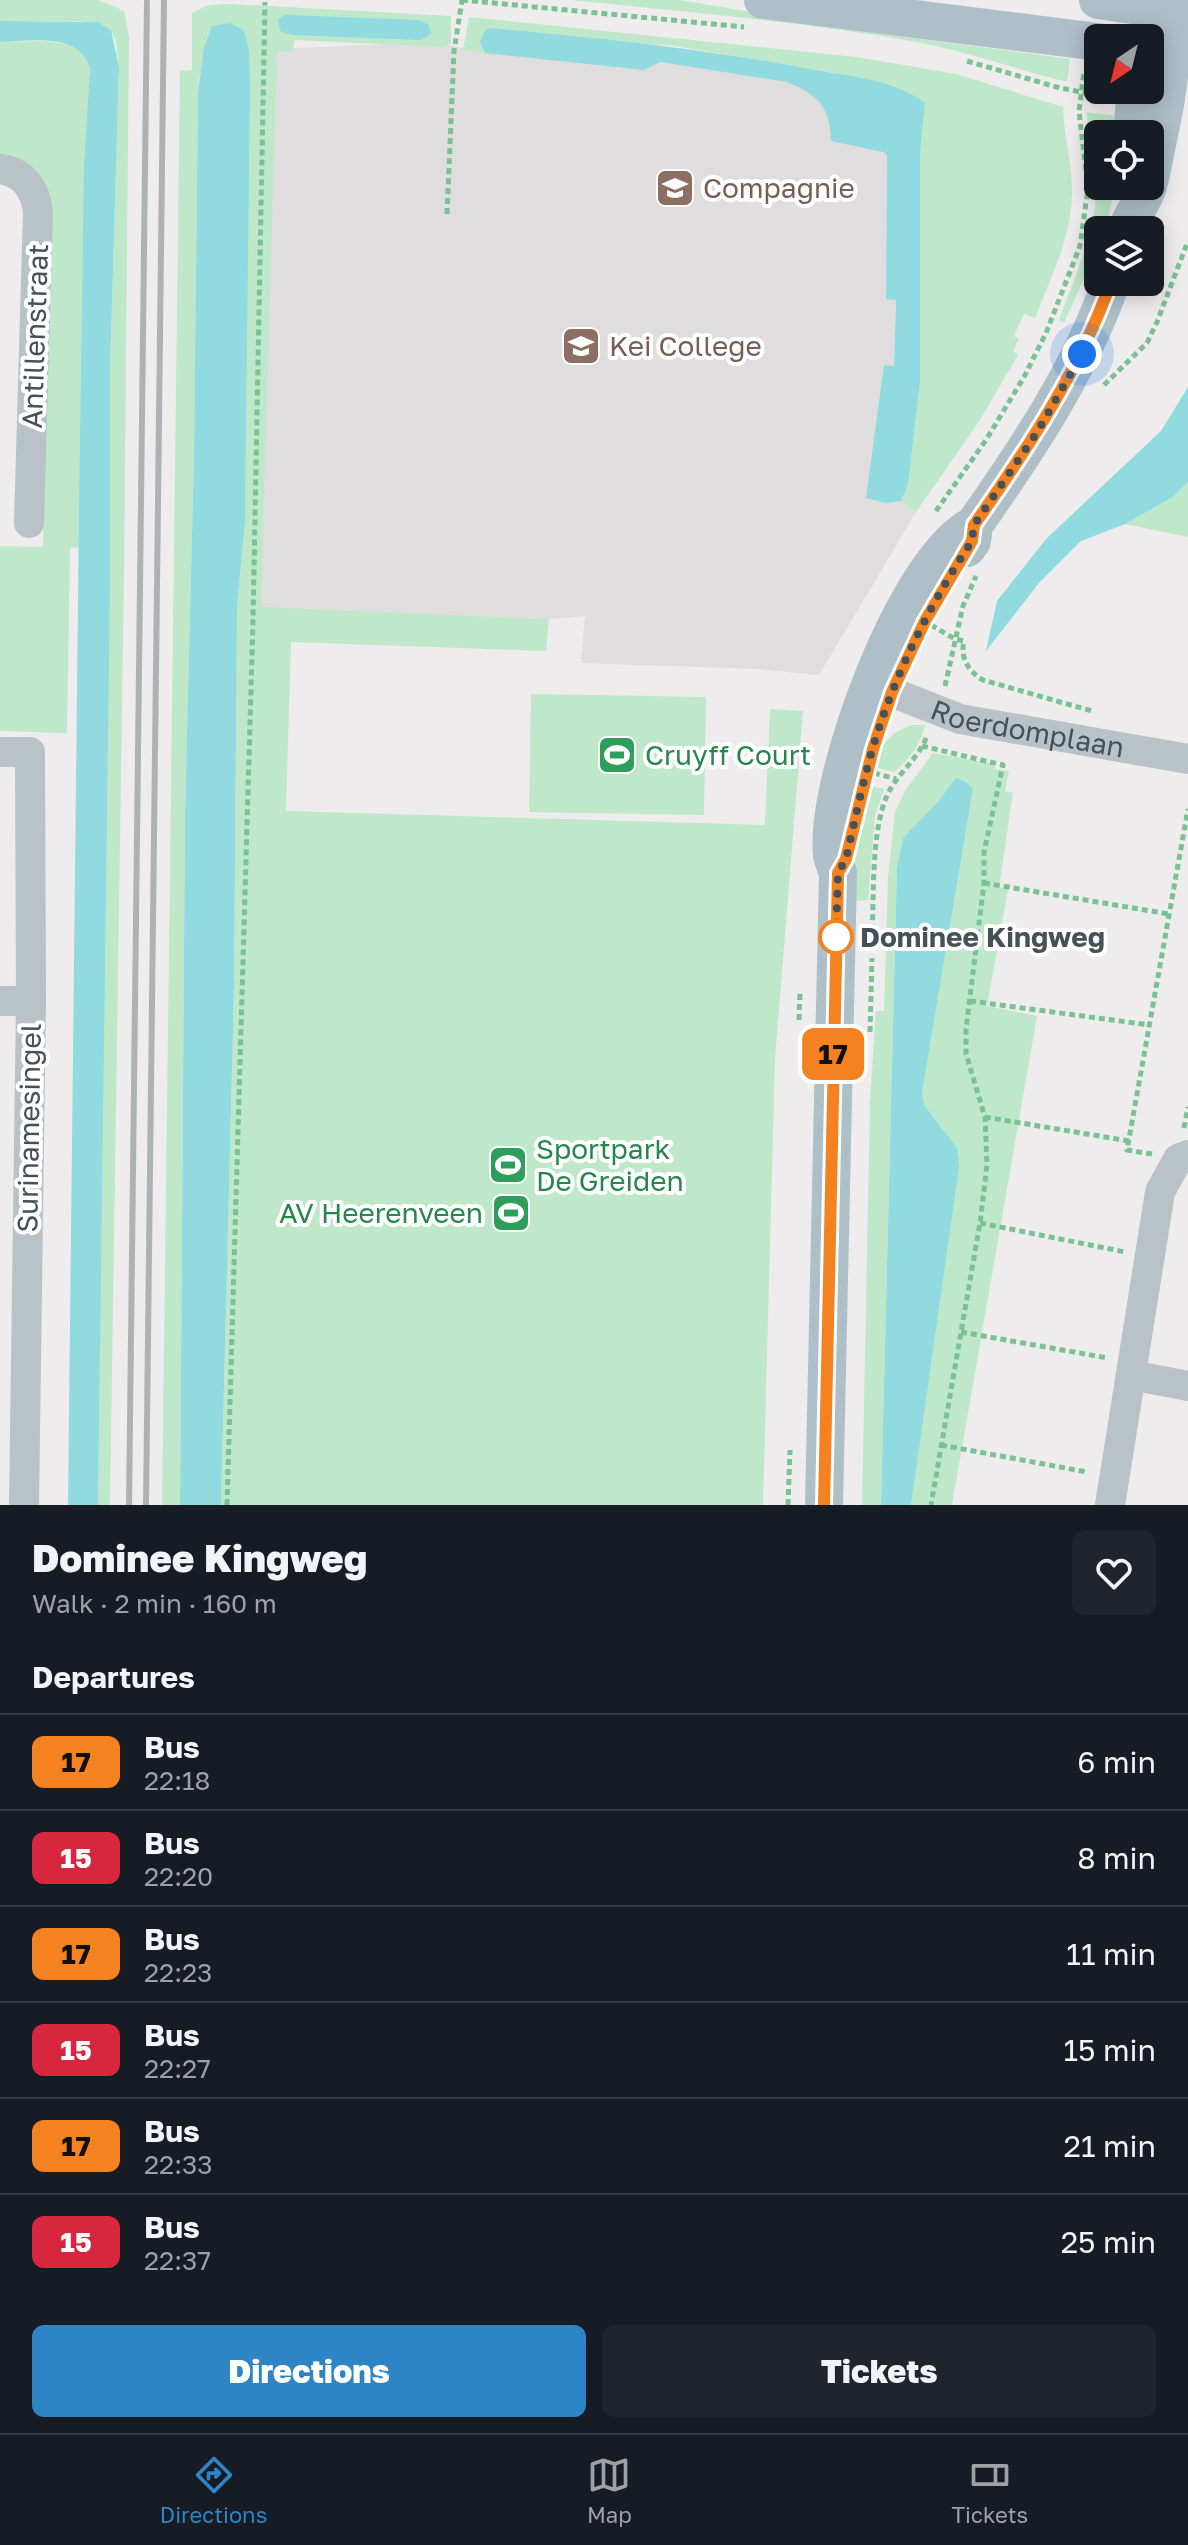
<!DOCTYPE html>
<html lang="en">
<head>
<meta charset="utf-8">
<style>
  body { margin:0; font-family:"Golos Text",sans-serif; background:#20242c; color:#f1f3f6; height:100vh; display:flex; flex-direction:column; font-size:30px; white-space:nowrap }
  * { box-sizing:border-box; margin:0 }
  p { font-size:26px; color:#9ea1a6 }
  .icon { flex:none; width:44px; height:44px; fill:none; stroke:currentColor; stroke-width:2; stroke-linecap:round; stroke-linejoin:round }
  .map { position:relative; height:1505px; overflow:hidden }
  .drawer { display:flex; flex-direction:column; background:#171b24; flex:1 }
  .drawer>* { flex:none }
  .badge { padding:0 16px; border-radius:12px; font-size:28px; line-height:52px }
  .needle { width:52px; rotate:215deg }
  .buttons { position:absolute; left:1084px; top:24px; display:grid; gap:16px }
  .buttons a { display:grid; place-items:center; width:80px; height:80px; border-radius:12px; background:#171b24; box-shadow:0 4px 20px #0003; font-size:40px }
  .you { position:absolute; width:40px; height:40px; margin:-20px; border:6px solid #fff; border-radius:50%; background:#1a73e8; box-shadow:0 0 0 12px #1a73e833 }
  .map>.badge { position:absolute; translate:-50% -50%; box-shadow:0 0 0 4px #fff }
  h2 { padding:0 32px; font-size:30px; line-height:72px }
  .round { display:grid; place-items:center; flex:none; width:84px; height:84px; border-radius:12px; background:#20242c }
  .summary { display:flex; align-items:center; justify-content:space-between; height:136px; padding:0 32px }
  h1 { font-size:38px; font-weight:800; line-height:60px }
  .button { display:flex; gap:16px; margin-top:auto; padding:16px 32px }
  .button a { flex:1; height:92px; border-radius:12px; background:#2d85c6; color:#fff; font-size:32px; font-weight:800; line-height:92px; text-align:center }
  .button a+a { background:#20242c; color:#f1f3f6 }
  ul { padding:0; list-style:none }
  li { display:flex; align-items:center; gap:24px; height:96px; padding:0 32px; border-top:2px solid #363941 }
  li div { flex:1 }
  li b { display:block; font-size:30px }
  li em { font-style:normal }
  li .badge { min-width:88px; font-weight:700; text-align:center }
  .tabs { display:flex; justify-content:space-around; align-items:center; height:112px; border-top:2px solid #363941; background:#171b24; font-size:22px; color:#9ea1a6 }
  .tabs a { display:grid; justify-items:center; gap:4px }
  .tabs .on { color:#2d85c6 }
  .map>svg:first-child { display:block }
  .education { fill:#dfdddd }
  .green { fill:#bee8c9 }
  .water { fill:#90dae0 }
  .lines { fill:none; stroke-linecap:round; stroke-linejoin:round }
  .path { stroke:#7ac295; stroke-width:5; stroke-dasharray:6 4; stroke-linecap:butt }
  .minor { stroke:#b8c2c7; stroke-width:30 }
  .major { stroke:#aebfc8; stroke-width:38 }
  .rail { stroke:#afb2b5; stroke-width:6 }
  .line-casing { stroke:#fff; stroke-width:18 }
  .line { stroke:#f58220; stroke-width:12 }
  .walk { stroke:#465157; stroke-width:8; stroke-dasharray:0 14.4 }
  .stop-dot { fill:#fff; stroke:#f58220; stroke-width:4 }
  .labels { text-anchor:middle; stroke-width:8; stroke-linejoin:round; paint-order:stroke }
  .education-label { font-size:28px; fill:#785e54; stroke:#fff; text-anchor:start }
  .street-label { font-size:28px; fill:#465157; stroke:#fff }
  .leisure-label { font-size:28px; fill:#27864d; stroke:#fff; text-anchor:start }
  .stop-label { font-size:28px; font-weight:bold; fill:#465157; stroke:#fff; text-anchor:start }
</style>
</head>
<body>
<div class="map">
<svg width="1188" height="1505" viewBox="0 0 1188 1505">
  <rect width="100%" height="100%" fill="#eeecec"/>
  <polygon class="education" points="436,42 485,53 660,62 787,82 806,90 821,102 831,122 887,155 886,298 896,299 894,367 884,365 886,503 901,501 916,512 819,675 758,669 581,663 585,616 549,619 261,608 274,49"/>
  <g class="green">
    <polygon points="0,0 99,0 124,11 129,37 124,577 110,1505 98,1505 110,369 119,67 116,42 111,30 80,21 0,21"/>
    <path d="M572,0H680L874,33L1070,59L1067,81H1063C1012,68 963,50 911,41C799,21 685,12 572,0Z"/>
    <polygon points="229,4 451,16 451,43 444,47 294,40 293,52 277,51 261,607 549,619 546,651 291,642 286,811 765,825 770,709 803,711 775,1059 763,1505 221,1505 234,991 237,607 245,522 249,50 200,73 198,92 194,454 185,815 180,1505 162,1505 180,71 192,70 192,13 209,5"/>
    <path d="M469,17L856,57L956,74L1063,107C1064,136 1072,164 1072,193C1072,236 1050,279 1035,318L1024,314L1014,336L1019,339L1013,351L1018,355L978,423L916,512L901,501L908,484L920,383V154L925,103L835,73L669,45L480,42L485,53L463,50Z"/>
    <path d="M43,41C65,43 83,46 90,69L79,547L70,548L67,733L0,731V546L43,547L47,207L0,163V42Z"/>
    <path d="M1086,112L1123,117L1121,134H1098V186H1115L1106,230H1098V247L1064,323L1059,320C1072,284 1090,245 1095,206C1098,175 1090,143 1086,112Z"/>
    <polygon points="1188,482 1188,537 1125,524 1173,497"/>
    <polygon points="531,694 706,697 704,815 529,812"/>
    <path d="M912,725H925C921,744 909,760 894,772L875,767C880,745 889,733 912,725Z"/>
    <polygon points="933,753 993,764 996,769 1009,771 1005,791 1013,793 999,887 1008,889 987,1006 1037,1016 952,1505 911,1505 921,1425 944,1130 923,1105 922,1093 973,790 956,778 936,804 903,838 897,867 881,1505 862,1505 870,1102 876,1011 884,1011 888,877 895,812 905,791"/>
    <polygon points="871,786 884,789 875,816 868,900 855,901 852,868"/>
  </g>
  <g class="water">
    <polygon points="285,15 419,20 429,25 431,34 421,40 292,35 280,31 278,19"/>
    <path d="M0,21L97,22L111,30L119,67L110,369V581L98,1505H68L79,510L84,167L90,69C80,32 30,41 0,42Z"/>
    <polygon points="230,23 244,30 249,50 250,84 245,522 237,607 234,991 221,1505 180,1505 185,815 194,454 198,92 204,48 212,26"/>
    <path d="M490,28C600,38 708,49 816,70C853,77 895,80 925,103L920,154V383L908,484L901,501L886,503L866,498L884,365L894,366L896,300L886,299L887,155L883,152L831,141C830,106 818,95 787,82L660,62L644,70L485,53L480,42L484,32Z"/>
    <polygon points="1188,387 1188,482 1173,497 1125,524 1081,541 1039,583 986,651 997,601 1046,539 1161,431"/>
    <polygon points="956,778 966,782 973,789 922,1093 924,1105 957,1148 959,1167 911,1505 881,1505 897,867 903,838 936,804"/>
  </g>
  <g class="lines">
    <g class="path">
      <polyline points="462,0 744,27"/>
      <polyline points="967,61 1060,88 1104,96"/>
      <polyline points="447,214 454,51 462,0"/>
      <polyline points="1104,385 1147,343 1157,322 1188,241"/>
      <polyline points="936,511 986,440 1024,377 1046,333 1080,246 1088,188 1079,111 1084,72"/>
      <path d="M931,625L955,639L964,641C960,658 968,671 983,680L1092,711"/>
      <polyline points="945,686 963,606 976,576"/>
      <polyline points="922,746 1003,765 984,852 984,883 966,1029 966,1054 985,1117 987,1165 980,1223 931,1505"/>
      <polyline points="874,773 896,779"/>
      <polyline points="984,883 1169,914"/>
      <path d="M872,940C874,900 871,834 886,798C895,775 918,760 927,736"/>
      <polyline points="970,1001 1150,1025"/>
      <polyline points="799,1020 800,994"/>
      <polyline points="870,1032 872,958"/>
      <polyline points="985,1117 1129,1141"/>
      <polyline points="1184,1128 1188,1107"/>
      <polyline points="1152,1154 1127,1150 1188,809"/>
      <polyline points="980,1223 1125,1252"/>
      <polyline points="961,1332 1108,1358"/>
      <polyline points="941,1445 1087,1472"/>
      <polyline points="227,1505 253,621 265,2"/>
      <polyline points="788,1505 790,1450"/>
    </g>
    <g class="minor">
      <path d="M0,169C24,172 35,189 38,211L29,523"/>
      <path id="s1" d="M871,684L960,719L1188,759"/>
      <polyline points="0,752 30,752 31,1001 24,1505"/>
      <polyline points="0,1001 31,1001"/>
      <polyline points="1131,1375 1188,1386"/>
      <polyline points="1110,1505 1160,1192 1178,1159 1188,1155"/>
    </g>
    <g class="major">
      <polyline points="763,0 1098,42"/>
      <polyline points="1098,0 1188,13"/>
      <polyline points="1132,134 1136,90"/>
      <polyline points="1150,179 1165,105 1180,0"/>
      <path d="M1127,230C1132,213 1143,203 1148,186"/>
      <path d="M967,548L972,541L974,525C1028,448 1080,371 1111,282"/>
      <path d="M824,1505L838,873C836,867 833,861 832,855C824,781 905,559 974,525"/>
    </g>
    <g class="rail">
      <polyline points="129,1505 147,0"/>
      <polyline points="146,1505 164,0"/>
    </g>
  </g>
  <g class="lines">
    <defs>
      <path id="line" d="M824,1505L838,873L846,859L873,749L892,692L925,621L972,541L974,525C1028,448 1079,371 1111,282"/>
    </defs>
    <use href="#line" class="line-casing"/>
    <use href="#line" class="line"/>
    <path class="walk" d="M836,937L838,873L846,859C856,816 865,770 879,728C901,662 934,598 972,541L974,525L1036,434L1082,354"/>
  </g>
  <defs>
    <symbol id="school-square" viewBox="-11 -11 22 22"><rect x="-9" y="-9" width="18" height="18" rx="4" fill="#8d6e63" stroke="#fff"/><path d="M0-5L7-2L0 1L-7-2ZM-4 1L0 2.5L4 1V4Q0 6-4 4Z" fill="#fff"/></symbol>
    <symbol id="stadium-square" viewBox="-11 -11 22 22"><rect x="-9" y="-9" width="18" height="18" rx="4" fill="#2e9e5b" stroke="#fff"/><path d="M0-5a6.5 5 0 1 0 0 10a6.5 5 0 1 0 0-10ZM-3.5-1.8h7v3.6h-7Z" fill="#fff"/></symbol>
  </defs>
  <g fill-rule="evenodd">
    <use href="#school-square" x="653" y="166" width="44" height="44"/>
    <use href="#school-square" x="559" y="324" width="44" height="44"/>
    <use href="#stadium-square" x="595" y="733" width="44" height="44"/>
    <use href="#stadium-square" x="486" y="1143" width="44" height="44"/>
    <use href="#stadium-square" x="489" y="1191" width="44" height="44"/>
  </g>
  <circle class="stop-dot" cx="836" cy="937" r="16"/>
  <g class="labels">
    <g class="education-label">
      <text x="703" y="198">Compagnie</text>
      <text x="609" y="356">Kei College</text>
    </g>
    <g class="street-label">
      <text transform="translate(35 336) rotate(-88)" y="10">Antillenstraat</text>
      <text dy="10" stroke="none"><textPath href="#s1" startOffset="164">Roerdomplaan</textPath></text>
      <text transform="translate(29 1128) rotate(-89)" y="10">Surinamesingel</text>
    </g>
    <g class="leisure-label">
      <text x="645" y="765">Cruyff Court</text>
      <text x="536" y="1159">Sportpark<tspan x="536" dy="32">De Greiden</tspan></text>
      <text x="483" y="1223" text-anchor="end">AV Heerenveen</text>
    </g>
    <g class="stop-label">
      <text x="860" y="947">Dominee Kingweg</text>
    </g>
  </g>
</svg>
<div class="buttons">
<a><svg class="needle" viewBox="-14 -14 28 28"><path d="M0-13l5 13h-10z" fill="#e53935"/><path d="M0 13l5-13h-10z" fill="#9ea1a6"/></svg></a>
<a><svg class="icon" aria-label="locate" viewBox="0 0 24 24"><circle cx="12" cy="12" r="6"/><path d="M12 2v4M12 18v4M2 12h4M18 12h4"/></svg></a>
<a><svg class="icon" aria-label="layers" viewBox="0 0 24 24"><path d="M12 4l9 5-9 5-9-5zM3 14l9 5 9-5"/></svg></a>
</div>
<div class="you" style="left:1082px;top:354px"></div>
<b class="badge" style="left:833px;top:1054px;background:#f58220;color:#111">17</b>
</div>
<section class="drawer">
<div class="summary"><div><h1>Dominee Kingweg</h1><p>Walk · 2 min · 160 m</p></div><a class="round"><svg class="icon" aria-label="heart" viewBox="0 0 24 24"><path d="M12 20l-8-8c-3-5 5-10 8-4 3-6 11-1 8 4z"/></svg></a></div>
<h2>Departures</h2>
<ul>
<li><span class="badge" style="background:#f58220;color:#111">17</span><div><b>Bus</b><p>22:18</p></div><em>6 min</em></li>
<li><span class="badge" style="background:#d7263d;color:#fff">15</span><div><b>Bus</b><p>22:20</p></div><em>8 min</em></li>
<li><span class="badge" style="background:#f58220;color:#111">17</span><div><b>Bus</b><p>22:23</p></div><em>11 min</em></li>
<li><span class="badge" style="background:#d7263d;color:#fff">15</span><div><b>Bus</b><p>22:27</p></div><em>15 min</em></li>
<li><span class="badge" style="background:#f58220;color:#111">17</span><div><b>Bus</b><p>22:33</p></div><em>21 min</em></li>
<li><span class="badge" style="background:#d7263d;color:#fff">15</span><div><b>Bus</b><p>22:37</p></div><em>25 min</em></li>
</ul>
<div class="button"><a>Directions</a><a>Tickets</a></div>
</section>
<nav class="tabs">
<a class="on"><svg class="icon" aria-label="directions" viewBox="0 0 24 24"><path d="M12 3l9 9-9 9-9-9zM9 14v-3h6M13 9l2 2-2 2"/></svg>Directions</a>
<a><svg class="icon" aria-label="map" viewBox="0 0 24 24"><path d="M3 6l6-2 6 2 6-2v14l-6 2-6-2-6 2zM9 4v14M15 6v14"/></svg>Map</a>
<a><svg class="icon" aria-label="tickets" viewBox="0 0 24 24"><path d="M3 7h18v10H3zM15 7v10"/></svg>Tickets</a>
</nav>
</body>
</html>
